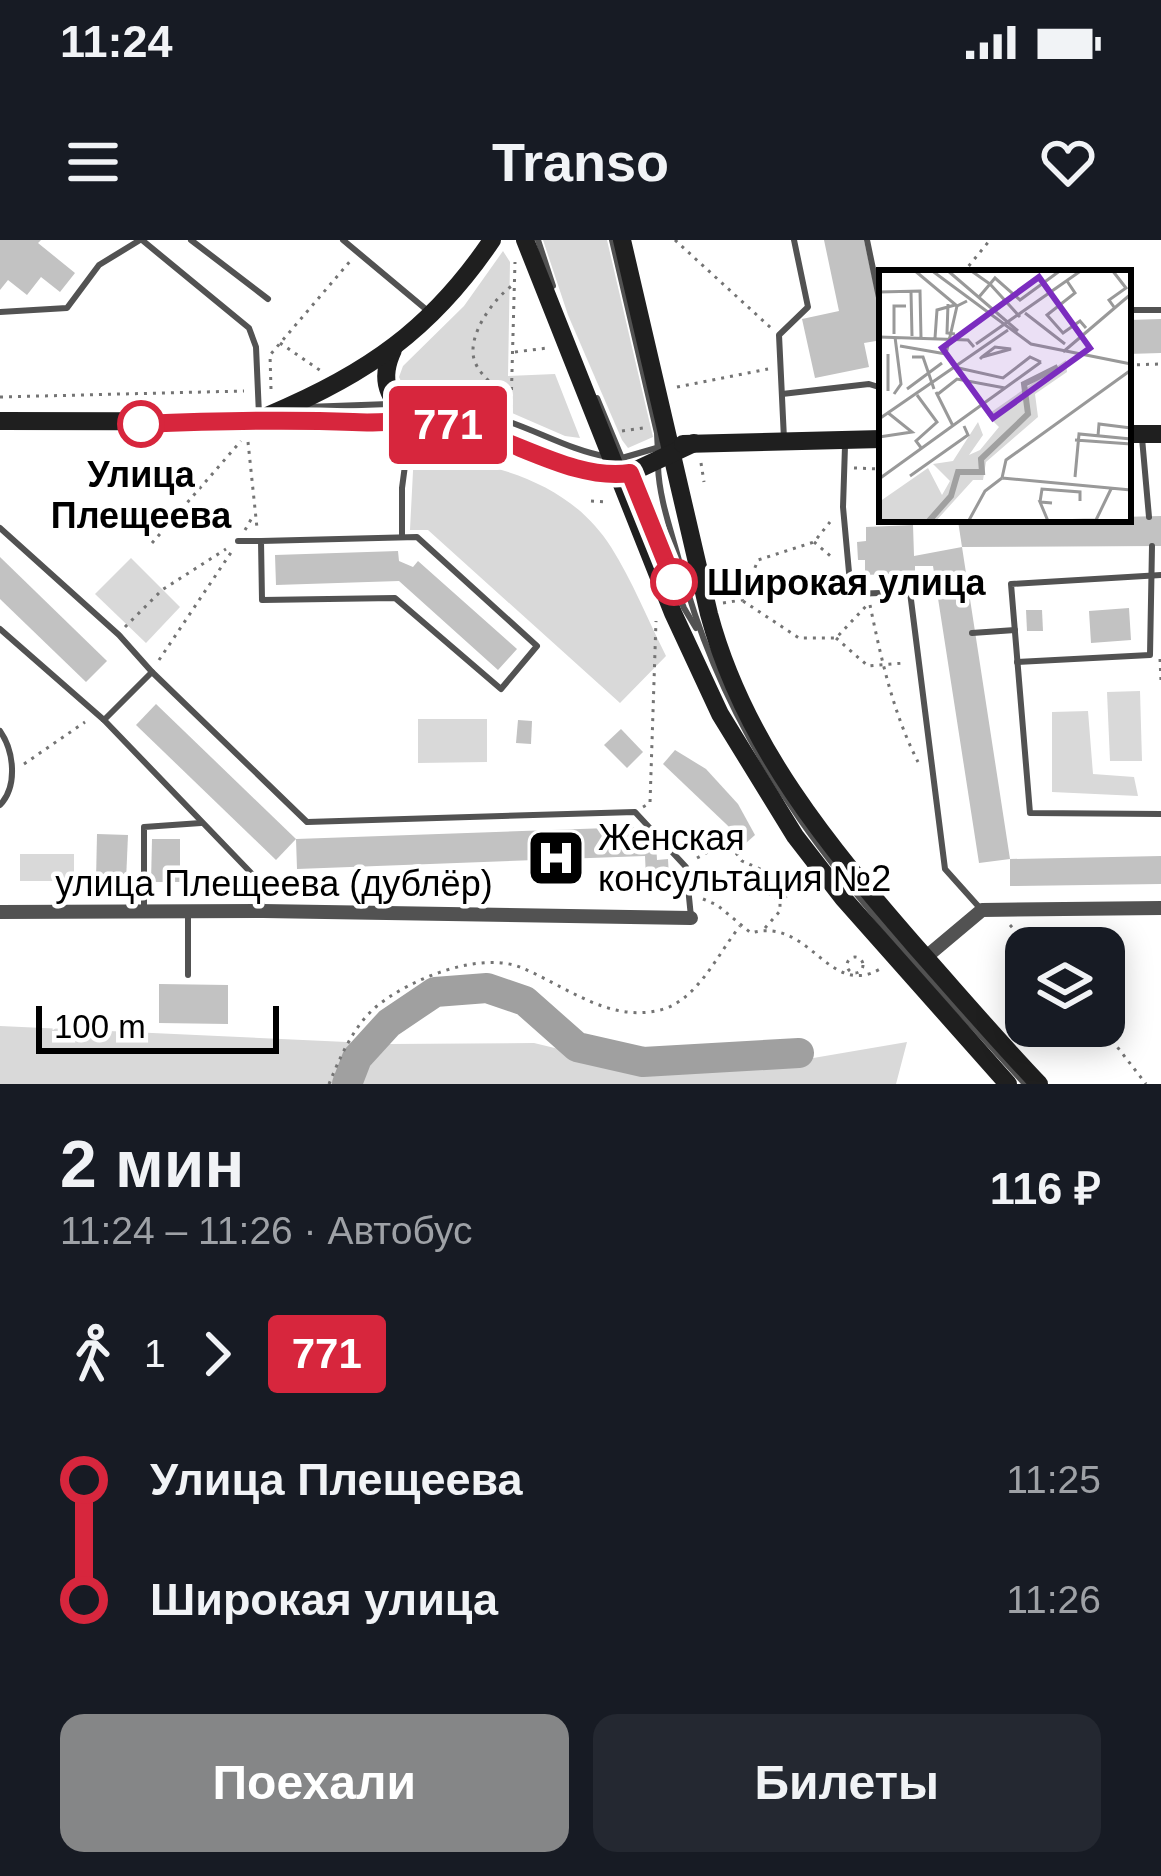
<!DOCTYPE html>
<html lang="ru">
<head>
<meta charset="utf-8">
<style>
  body { margin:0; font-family:Arial,sans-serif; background:#242831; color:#f1f3f6; height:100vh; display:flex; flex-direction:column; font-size:45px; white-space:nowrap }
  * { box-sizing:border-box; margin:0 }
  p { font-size:39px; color:#9ea1a6 }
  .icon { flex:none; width:66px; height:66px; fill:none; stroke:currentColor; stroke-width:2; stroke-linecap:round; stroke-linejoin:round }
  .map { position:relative; height:844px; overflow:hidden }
  .panel { display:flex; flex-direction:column; background:#171b24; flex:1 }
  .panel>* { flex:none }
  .badge { padding:0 24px; border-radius:9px; font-size:42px; line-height:78px }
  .buttons { position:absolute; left:1005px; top:687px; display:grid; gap:24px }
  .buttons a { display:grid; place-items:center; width:120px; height:120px; border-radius:24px; background:#171b24; box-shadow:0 6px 30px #0003; font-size:60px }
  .scale { position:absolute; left:36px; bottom:30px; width:243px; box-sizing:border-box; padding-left:12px; border:6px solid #000; border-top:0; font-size:33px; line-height:42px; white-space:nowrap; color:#000; -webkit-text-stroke:9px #fff; paint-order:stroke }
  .map>.badge { position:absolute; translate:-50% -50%; box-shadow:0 0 0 6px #fff }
  .legs { display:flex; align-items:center; gap:18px; height:132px; padding:0 60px; font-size:39px }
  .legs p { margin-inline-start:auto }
  .head { display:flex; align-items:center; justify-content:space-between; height:204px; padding:0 60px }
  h1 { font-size:66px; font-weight:800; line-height:90px }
  .cta { display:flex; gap:24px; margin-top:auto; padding:24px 60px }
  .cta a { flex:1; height:138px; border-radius:24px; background:#858687; color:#fff; font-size:48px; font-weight:800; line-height:138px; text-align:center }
  .cta a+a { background:#242831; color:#f1f3f6 }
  ul { padding:0 60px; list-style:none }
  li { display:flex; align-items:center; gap:42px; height:120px; font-size:45px }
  li i { display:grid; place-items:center; width:18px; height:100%; margin:0 15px; background:currentColor }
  li i::after { content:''; width:30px; height:30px; margin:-15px; border:9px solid; border-radius:50%; background:#171b24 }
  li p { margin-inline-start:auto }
  li:first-child i { background:linear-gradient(#0000 50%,currentColor 0) }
  li:last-child i { background:linear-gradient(currentColor 50%,#0000 0) }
  .status { display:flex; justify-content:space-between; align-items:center; height:84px; padding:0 60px; background:#171b24; direction:ltr }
  .status svg { height:33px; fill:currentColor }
  header { display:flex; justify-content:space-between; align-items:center; height:156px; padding:0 60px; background:#171b24; font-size:54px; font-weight:800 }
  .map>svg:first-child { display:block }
  .green { fill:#d9d9d9 }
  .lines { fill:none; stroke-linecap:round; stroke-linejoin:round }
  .river { stroke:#a0a0a0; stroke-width:30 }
  .building { fill:#c2c2c2 }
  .path { stroke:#747474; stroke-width:3; stroke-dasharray:3 6; stroke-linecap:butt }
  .lane { stroke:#525252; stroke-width:6 }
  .street { stroke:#525252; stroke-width:14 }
  .secondary { stroke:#1f1f1f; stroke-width:18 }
  .line-1-casing { stroke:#fff; stroke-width:27 }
  .line-1 { stroke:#d7263d; stroke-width:18 }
  .stop-1-dot { fill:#fff; stroke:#d7263d; stroke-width:6 }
  .labels { text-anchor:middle; stroke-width:9; stroke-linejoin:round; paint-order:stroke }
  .stop-label { font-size:36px; font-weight:bold; fill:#000; stroke:#fff }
  .poi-label { font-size:36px; fill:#000; stroke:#fff; text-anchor:start }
  .street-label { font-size:36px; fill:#000; stroke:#fff }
  .inset-river { fill:none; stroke:#a0a0a0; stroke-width:6 }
  .inset-road { fill:none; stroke:#999; stroke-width:3 }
  .view { fill:#7b2cbf; fill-opacity:0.15; stroke:#7b2cbf; stroke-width:6 }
  .inset-edge { fill:none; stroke:#000; stroke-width:6 }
</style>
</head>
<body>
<div class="status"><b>11:24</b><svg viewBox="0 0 49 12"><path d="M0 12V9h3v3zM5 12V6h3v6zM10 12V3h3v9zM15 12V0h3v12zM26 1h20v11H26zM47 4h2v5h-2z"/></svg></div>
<header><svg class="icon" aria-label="menu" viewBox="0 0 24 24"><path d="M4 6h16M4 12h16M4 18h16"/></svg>Transo<svg class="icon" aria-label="heart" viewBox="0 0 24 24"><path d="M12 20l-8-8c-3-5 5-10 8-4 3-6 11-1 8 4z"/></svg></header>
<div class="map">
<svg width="1161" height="844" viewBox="0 0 1161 844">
  <rect width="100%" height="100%" fill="#fff"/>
  <g class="green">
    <polygon points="543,0 607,0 653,197 628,208 622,200 568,75"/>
    <polygon points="503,11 510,22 508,136 555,134 580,198 565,196 498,167 404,148 399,137 403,126 464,66"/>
    <path d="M414,212C489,223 567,238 611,307C632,340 648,380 666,416L620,463L428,290H410Z"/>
    <polygon points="131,318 180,367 146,403 95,354"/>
    <polygon points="1140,451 1142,521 1110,521 1107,452"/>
    <polygon points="1088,471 1093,534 1134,537 1138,556 1052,552 1052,472"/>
    <polygon points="418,479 487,479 487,522 418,523"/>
    <rect x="20" y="614" width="54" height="27"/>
    <polygon points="0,786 390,804 534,803 650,831 784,823 907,802 896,844 0,844"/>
  </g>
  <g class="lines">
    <polyline class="river" points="347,844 357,818 389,783 435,752 487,748 525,761 577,807 643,822 799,813"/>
  </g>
  <g class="building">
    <polygon points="0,0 41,0 38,3 75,33 60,52 41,37 27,55 8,40 0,50"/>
    <polygon points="824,0 864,0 882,82 882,100 864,103 869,127 815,138 802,79 839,71"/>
    <polygon points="1161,79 1161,113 1128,114 1128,80"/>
    <polygon points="1161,276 1161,306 962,307 958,281"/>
    <polygon points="913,285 914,316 962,307 1010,619 979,623 933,326 915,326 915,333 865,335 865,320 858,320 857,302 866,301 866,287"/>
    <polygon points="398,311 399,321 413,327 418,321 517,409 498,430 399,341 276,345 275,315"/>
    <polygon points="0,317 107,421 86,442 0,359"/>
    <polygon points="1129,368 1131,400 1091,403 1089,371"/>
    <polygon points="1026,370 1042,370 1043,391 1027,391"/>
    <polygon points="156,464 296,599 276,620 136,485"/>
    <polygon points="518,480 532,481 531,504 516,503"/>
    <polygon points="621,489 643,512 627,528 604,505"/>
    <polygon points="675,510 706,529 738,564 755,595 746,603 663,524"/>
    <polygon points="637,587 638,603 656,602 657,620 668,619 669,637 646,638 645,616 297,629 296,599"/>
    <polygon points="97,594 128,595 126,641 96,640"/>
    <polygon points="152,599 180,599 180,642 151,642"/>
    <polygon points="1161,616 1161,644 1010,646 1010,619"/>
    <polygon points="159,744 228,745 228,784 159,783"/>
  </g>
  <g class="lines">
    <g class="path">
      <polyline points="675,0 771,88"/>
      <polyline points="963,33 990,0"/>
      <polyline points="280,103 321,131"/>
      <polyline points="515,112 547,108"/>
      <polyline points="1128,125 1161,124"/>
      <polyline points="677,147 768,129"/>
      <polyline points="271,149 270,115 352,19"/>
      <polyline points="0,157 244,151"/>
      <path d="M510,157C497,148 481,137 475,122C465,97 494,58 513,45"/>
      <polyline points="511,168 515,22"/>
      <polyline points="622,191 643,188"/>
      <polyline points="248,202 257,288"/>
      <polyline points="701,223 704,242"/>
      <polyline points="854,228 882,229"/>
      <polyline points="591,261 608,262"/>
      <polyline points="245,290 253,276"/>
      <polyline points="814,302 834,319"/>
      <polyline points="152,303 241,201"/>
      <polyline points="743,361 799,398 836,398 869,363"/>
      <polyline points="723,363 742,360 758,320 814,302 830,282"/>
      <path d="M870,365C881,418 893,473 918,522"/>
      <polyline points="125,387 162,350 226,309"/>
      <polyline points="836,398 868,426 905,423"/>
      <polyline points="1160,419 1161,441"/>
      <polyline points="159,420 234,308"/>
      <polyline points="24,524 85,482"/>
      <polyline points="643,567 650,563 656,381"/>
      <polyline points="697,618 721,605 733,609 742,621 778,637"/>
      <circle cx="779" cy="648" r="11"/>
      <path d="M703,659L717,665L751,693C810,676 828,759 880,729"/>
      <polyline points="1010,685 1031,708"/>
      <polyline points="765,688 780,671 780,661"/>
      <circle cx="855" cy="725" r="8"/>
      <polyline points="1101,786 1146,844"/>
      <path d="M329,844C340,817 354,785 377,766C410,739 481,710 522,728C566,746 609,783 660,770C697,761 717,715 740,686"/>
    </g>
    <g class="lane">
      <polyline points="142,0 249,88 256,107 259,175"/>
      <polyline points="191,0 268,59"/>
      <polyline points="343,0 428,71"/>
      <polyline points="538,0 553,46"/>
      <polyline points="612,0 657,193 658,213"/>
      <polyline points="867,0 882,72"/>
      <polyline points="1128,70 1161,70"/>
      <polyline points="0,72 67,68 99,25 140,0"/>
      <polyline points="782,154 869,144 882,148"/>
      <polyline points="597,158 684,368 696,388"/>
      <path d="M402,164C435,166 467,169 498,178C537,190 569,210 608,217"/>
      <polyline points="306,167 389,164"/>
      <polyline points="1142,198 1149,277"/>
      <polyline points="784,199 779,95 808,67 794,0"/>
      <polyline points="845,206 843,267 851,354 910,352 945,629 979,667"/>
      <polyline points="622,218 660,207"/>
      <path d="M658,226C659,259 672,293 680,324C736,543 879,682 1025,844"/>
      <polyline points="0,288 119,395 152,432 307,582 635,572 686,627 691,677"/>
      <polyline points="402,297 402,248 410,188"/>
      <polyline points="238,301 261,301 417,297 537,406 501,449 395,358 262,360 261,301"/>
      <polyline points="1161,335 1011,344 1030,573 1161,574"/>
      <polyline points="0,389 104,480 256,638 262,667"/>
      <polyline points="972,393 1015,390"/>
      <polyline points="1017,422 1150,415 1152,306"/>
      <polyline points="104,480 152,432"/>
      <path d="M0,491C14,511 18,546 0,565"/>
      <polyline points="144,670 144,587 201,583"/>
      <polyline points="188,735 188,672"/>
    </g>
    <g class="street">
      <polyline points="0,672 263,671 691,678"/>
      <polyline points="926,717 982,670 1161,668"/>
    </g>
    <g class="secondary">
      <polyline points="525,0 673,373 720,474 795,596 843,658 1008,844"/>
      <path d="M622,0L709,374C744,505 829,607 916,707C957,753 997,800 1039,844"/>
      <path d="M393,110C378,142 389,157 411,182"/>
      <path d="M269,175C367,134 432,89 492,0"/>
      <polyline points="0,181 436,182 497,196 556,222 606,235 630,233 694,203"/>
      <polyline points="1128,194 1161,194"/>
      <polyline points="683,204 882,199"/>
    </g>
  </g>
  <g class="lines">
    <defs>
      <path id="line-1" d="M141,184C212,181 282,179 353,182C381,184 409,179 436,182C502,189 567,242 630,233L674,342"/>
    </defs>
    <use href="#line-1" class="line-1-casing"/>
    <use href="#line-1" class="line-1"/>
  </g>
  <defs>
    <symbol id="hospital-square" viewBox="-11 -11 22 22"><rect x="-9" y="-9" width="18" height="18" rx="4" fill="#000" stroke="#fff"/><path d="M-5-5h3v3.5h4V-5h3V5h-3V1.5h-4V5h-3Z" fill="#fff"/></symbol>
  </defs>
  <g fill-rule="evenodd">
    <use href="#hospital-square" x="523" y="585" width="66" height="66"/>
  </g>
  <g class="stop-1-dot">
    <circle cx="141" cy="184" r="21"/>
    <circle cx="674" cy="342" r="21"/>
  </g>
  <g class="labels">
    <g class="stop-label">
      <text x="141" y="247">Улица<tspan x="141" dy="41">Плещеева</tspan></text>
      <text x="707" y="355" text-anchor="start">Широкая улица</text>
    </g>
    <g class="poi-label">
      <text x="598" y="610">Женская<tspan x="598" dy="41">консультация №2</tspan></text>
    </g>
    <g class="street-label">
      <text x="274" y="656">улица Плещеева (дублёр)</text>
    </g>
  </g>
  <g transform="translate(879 30)">
    <rect width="252" height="252" fill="#fff"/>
    <path d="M187,90L188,102L156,124L159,147L107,192L104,210H94L56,252H3L0,232L49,198L63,225L71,211L54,194L74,191L99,152L104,165L90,185L101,180L120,157L108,145Z" fill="#d9d9d9"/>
    <path class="inset-river" d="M49,252L72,226L79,202H103L102,189L149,144L145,114L179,97"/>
    <path class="inset-road" d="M35,0L78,36L88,31M52,0L152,74L252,94M68,0L139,61M91,0L111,14L100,27M233,0L247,18L230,30L235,37M188,11L196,23L168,45L184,63L201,51L207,58M111,14L116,8L141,30L182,0M111,14L141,47M0,22L41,21L42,68M32,22L33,66M69,34L68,63L76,64M146,43L186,74M15,64V36H27M0,67L89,70L95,77M56,68L58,40L76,35M97,74L203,0M21,76L67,84L78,36M184,82L252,24M33,87H44L55,119M101,89L103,87L116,77L132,79L103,87M75,97L124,108L151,87L162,92M28,119L63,93M9,121V84M57,122L74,156M15,124L22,114L16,67M59,124L78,109L126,118M38,125L58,152L37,171L43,179M0,149L129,60M219,166L220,154L252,158M0,167L33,162L8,142M196,170L252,174M31,206L89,165L85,156M196,207L200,164L252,169M123,208L127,190L252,100M123,208L252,220M0,209L162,92M161,232L163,219L201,222V231M173,233L161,232L169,251L217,250L232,219M89,252L106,221L123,208"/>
    <path class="view" d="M160,7L211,78L114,148L63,78Z"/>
    <rect width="252" height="252" class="inset-edge"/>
  </g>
</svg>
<div class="buttons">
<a><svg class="icon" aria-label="layers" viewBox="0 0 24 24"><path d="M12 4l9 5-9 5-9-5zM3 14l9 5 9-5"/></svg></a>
</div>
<div class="scale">100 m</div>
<b class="badge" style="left:448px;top:185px;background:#d7263d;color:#fff">771</b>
</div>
<section class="panel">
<div class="head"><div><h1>2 мин</h1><p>11:24 – 11:26 · Автобус</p></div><b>116 ₽</b></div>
<div class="legs"><svg class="icon" aria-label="walk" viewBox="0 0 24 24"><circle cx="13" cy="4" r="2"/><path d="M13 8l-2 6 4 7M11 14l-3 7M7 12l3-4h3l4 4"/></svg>1<svg class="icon" aria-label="forward" viewBox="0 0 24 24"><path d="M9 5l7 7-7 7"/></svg><b class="badge" style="background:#d7263d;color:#fff">771</b></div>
<ul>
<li><i style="color:#d7263d"></i><b>Улица Плещеева</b><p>11:25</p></li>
<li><i style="color:#d7263d"></i><b>Широкая улица</b><p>11:26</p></li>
</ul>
<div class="cta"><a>Поехали</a><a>Билеты</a></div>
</section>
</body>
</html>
